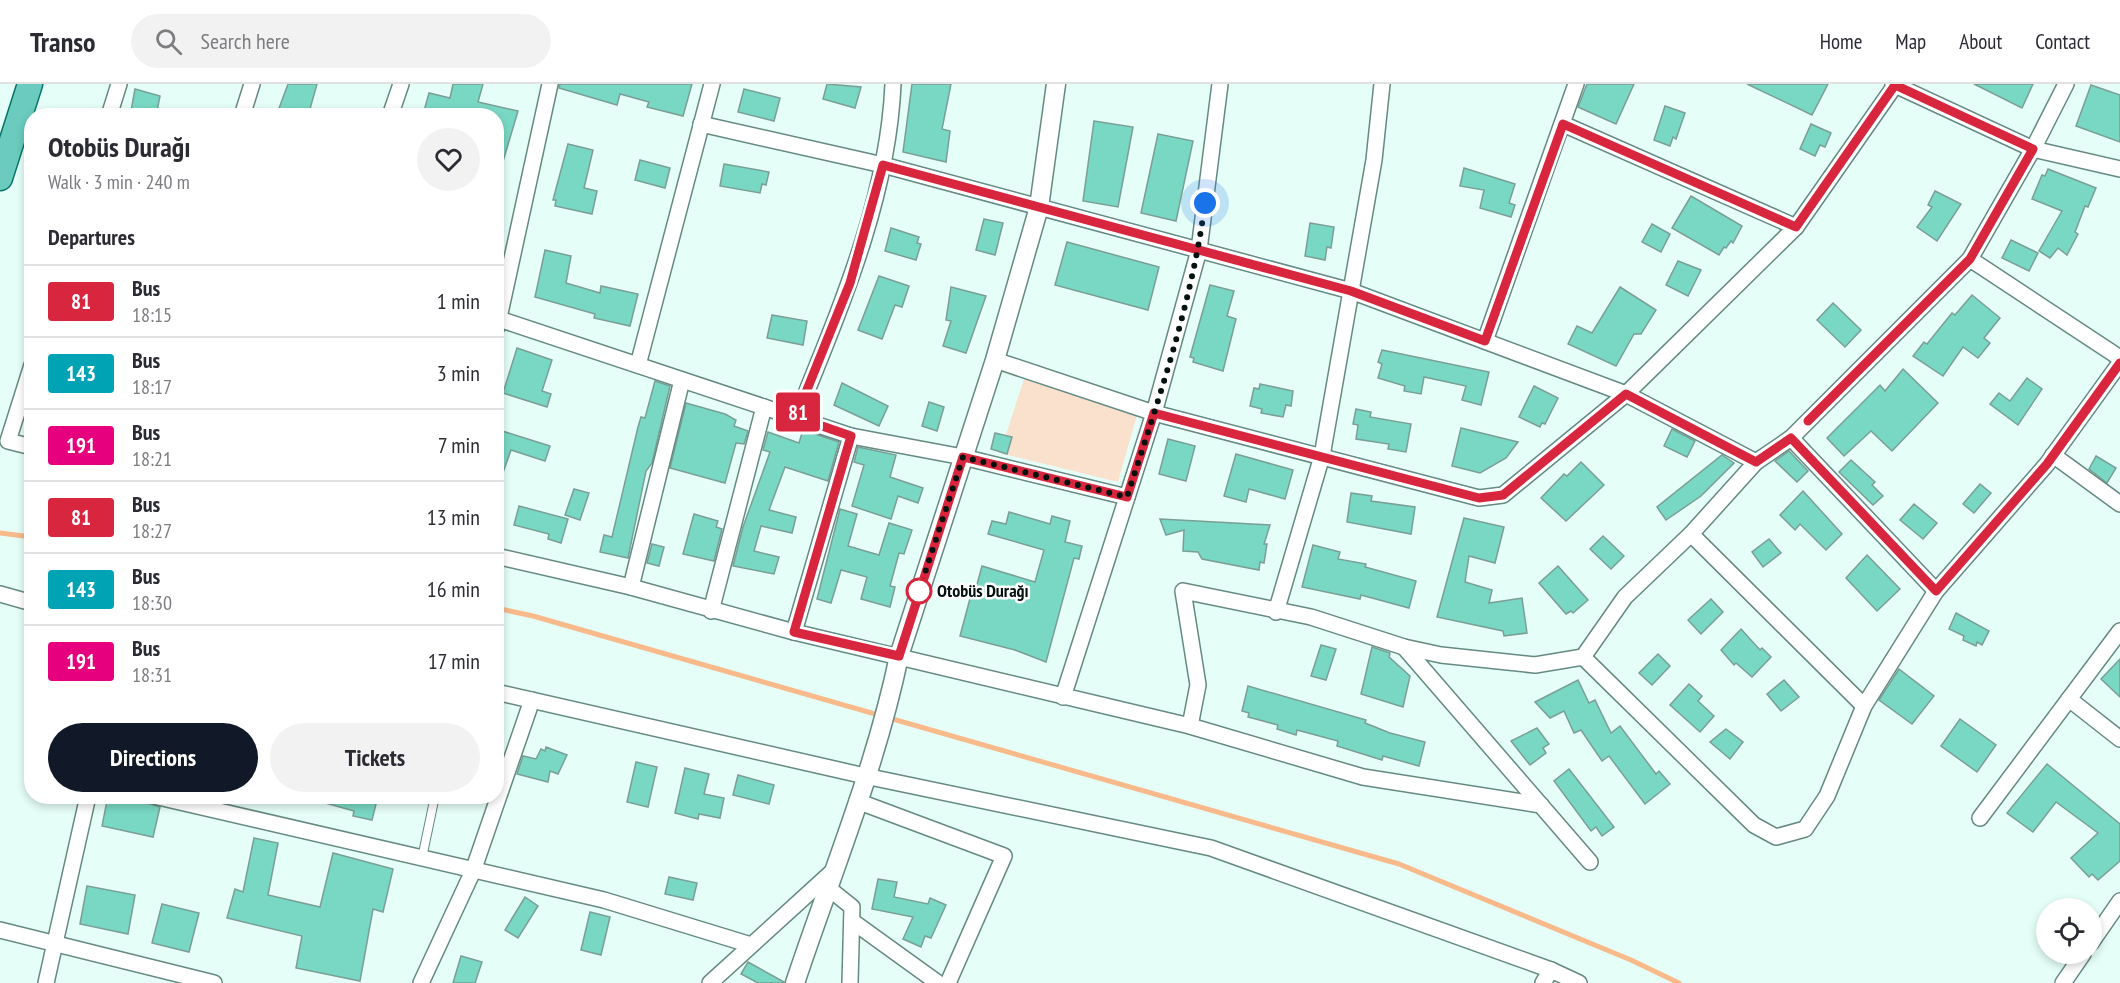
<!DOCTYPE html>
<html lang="en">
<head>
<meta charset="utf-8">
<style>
  body { margin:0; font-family:"PT Sans Narrow",sans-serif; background:#f2f2f3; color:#2b2b33; height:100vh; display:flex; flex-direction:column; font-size:22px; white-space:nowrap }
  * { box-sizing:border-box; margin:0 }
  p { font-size:20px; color:#7c7c81 }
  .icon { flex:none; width:33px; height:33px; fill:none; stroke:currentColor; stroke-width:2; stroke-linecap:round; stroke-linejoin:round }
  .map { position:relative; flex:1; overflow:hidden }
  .details { position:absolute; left:24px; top:24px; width:480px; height:696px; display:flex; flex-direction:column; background:#fff; border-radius:24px; box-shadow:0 3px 9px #0003 }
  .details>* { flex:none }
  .badge { padding:0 12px; border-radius:4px; font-size:21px; line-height:39px }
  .fabs { position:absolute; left:2036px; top:814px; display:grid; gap:12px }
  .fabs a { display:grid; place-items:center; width:66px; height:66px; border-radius:50%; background:#fff; box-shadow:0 3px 9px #0003; font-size:30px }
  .you { position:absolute; width:30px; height:30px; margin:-15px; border:4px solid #fff; border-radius:50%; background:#1a73e8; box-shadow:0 0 0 9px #1a73e833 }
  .map>.badge { position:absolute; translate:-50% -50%; box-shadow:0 0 0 3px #fff }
  h2 { padding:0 24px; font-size:22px; line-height:54px }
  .round { display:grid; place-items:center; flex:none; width:63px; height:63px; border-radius:32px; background:#f2f2f3 }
  .summary { display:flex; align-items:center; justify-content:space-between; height:102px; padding:0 24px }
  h1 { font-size:28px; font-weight:600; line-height:45px }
  .action { display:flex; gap:12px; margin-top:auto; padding:12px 24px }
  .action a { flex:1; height:69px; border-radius:36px; background:#111827; color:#fff; font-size:24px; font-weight:600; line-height:69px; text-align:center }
  .action a+a { background:#f2f2f3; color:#2b2b33 }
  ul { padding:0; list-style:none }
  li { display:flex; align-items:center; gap:18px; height:72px; padding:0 24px; border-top:2px solid #e1e1e2 }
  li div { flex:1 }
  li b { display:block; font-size:22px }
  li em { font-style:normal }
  li .badge { min-width:66px; font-weight:700; text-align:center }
  header { display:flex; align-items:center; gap:36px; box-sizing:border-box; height:84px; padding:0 30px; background:#fff; border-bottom:2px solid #e1e1e2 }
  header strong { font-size:28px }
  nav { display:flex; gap:33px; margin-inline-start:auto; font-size:21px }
  .search { width:420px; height:54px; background:#f2f2f3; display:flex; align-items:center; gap:15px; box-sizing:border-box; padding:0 21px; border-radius:33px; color:#7c7c81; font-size:22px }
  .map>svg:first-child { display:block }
  .park { fill:#fae1ce }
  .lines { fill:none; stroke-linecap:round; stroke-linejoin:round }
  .stream { stroke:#f8ba8b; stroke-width:5 }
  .building { fill:#79d8c4; stroke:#799f96; stroke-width:1.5 }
  .service-casing { stroke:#648a81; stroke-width:10 }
  .minor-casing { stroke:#648a81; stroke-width:18 }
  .tertiary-casing { stroke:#648a81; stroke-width:21 }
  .primary-casing { stroke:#057465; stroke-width:27 }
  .service { stroke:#fff; stroke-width:8 }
  .minor { stroke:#fff; stroke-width:15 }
  .tertiary { stroke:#fff; stroke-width:18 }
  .primary { stroke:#6acbbe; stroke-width:24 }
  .line-casing { stroke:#fff; stroke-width:14 }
  .line { stroke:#d7263d; stroke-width:9 }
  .walk { stroke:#04120f; stroke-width:6; stroke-dasharray:0 10.8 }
  .stop-dot { fill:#fff; stroke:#d7263d; stroke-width:3 }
  .labels { text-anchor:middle; stroke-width:5; stroke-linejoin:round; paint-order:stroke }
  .stop-label { font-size:18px; font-weight:bold; fill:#04120f; stroke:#fff; text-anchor:start }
</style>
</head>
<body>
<header>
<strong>Transo</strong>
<div class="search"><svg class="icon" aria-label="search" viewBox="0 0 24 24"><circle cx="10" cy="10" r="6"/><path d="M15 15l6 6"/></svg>Search here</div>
<nav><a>Home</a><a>Map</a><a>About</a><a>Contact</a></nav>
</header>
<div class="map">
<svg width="2120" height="899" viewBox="0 0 2120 899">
  <rect width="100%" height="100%" fill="#e6fef8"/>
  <polygon class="park" points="1024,295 1137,331 1118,398 1000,369"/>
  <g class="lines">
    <g class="stream">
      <polyline points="0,449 32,453"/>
      <polyline points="496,524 533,532 1399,780 1631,876 1679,899"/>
    </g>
  </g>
  <g class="building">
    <polygon points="288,0 317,0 308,32 281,32 282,28 278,27"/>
    <polygon points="453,0 483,0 478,18 518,27 499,91 496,90 496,32 443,32 424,27 429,9 450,14"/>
    <polygon points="560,0 692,0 683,32 647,23 649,18 620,10 617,21 559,4"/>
    <polygon points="827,0 861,3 855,24 823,15"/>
    <polygon points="912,0 951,0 942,45 950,47 946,78 903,68"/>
    <polygon points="1587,0 1634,0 1616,40 1578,23"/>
    <polygon points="1747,0 1828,0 1812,31"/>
    <polygon points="1974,0 2033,0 2022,24"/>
    <polygon points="2091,1 2120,11 2120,58 2076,42"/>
    <polygon points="135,5 160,12 156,32 131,27"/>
    <polygon points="744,5 780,14 774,37 738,28"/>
    <polygon points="1665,22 1685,29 1676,55 1673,53 1670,62 1654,56"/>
    <polygon points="1094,37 1133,43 1118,123 1083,117"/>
    <polygon points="1811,40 1831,49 1825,63 1820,61 1815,72 1800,65"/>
    <polygon points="1158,50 1193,57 1176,137 1141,129"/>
    <polygon points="568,60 593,66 584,104 597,107 592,130 555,122 556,116 553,116"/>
    <polygon points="640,76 670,84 665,104 635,96"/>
    <polygon points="724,80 769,88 766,101 762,100 760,109 720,102"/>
    <polygon points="1464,84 1515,100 1509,119 1515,121 1511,133 1480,124 1484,106 1460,102"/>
    <polygon points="2048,85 2096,104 2088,123 2085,122 2075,148 2078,150 2067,171 2058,164 2050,174 2039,167 2062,127 2032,115 2042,91 2045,92"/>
    <polygon points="1935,107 1961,120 1937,157 1917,143 1932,123 1928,121"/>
    <polygon points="1691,112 1742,142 1733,159 1731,157 1726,164 1724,163 1719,171 1672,144"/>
    <polygon points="984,135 1003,139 995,171 976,166"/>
    <polygon points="1310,139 1334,143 1331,164 1327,163 1325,176 1305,172"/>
    <polygon points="1652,140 1670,150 1661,168 1642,158"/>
    <polygon points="891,144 919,153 917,159 921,160 916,176 885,167"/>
    <polygon points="2011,156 2038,169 2029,187 2002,174"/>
    <polygon points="1067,158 1159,183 1148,226 1055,201"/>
    <polygon points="545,166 571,172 566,199 600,209 601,202 638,210 630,242 594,234 595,230 535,213"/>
    <polygon points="1678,177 1701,186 1688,212 1666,201"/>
    <polygon points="879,192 909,202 902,223 895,221 882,255 858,246"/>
    <polygon points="1210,201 1234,207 1227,232 1236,235 1223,287 1193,278 1194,274 1190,273"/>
    <polygon points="951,203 986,212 966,269 943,262 951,237 946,236"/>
    <polygon points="1620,203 1656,226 1641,250 1634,250 1616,282 1568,260 1577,242 1592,249"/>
    <polygon points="1972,211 2000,234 1984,254 1990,259 1978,274 1963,263 1943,292 1913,272 1924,258 1927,260 1952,229 1955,231"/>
    <polygon points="1833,219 1861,246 1845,263 1817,236"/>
    <polygon points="772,231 807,237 803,261 767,254"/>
    <polygon points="517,264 552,276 542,307 551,310 547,323 503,309"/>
    <polygon points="1382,266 1489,288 1481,321 1462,316 1466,302 1424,293 1421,310 1404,307 1405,302 1378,294 1382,280 1378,278"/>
    <polygon points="1903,285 1938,319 1892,367 1871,347 1844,372 1827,354 1880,301 1885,307"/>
    <polygon points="2027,294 2042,305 2018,341 1990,320 1999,309 2010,317"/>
    <polygon points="655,297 670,302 652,379 646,387 628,474 600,468 604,451 612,453 638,343 641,333 645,334"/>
    <polygon points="842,299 888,322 879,342 834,321"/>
    <polygon points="1260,300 1293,307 1291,322 1286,321 1283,333 1261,329 1262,325 1250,322 1254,304 1259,305"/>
    <polygon points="1534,302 1558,314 1545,340 1542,339 1540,343 1519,333"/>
    <polygon points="929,318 944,323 937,347 922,342"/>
    <polygon points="686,319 725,330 736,336 734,342 748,347 744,360 736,359 725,399 670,384"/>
    <polygon points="1356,325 1371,328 1370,333 1411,340 1406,368 1388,365 1389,360 1356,355 1358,341 1353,340"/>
    <polygon points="1461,344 1469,346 1518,358 1506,374 1480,389 1452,382"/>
    <polygon points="496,345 550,362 545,377 511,366 499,400 496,400"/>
    <polygon points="1672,345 1695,357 1687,373 1664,362"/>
    <polygon points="803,346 839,358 828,397 785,383 769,426 796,433 792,449 761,442 754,467 779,473 774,490 733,482 743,443 770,368 763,366 768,348 799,359"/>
    <polygon points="995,349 1012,353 1007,370 991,365"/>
    <polygon points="1168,355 1195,362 1186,397 1159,390"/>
    <polygon points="858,363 896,371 890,393 923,404 918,419 898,412 891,435 852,422 864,381 854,378"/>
    <polygon points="1789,367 1808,387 1797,398 1775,377"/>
    <polygon points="1236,370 1293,386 1285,415 1249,405 1246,418 1224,412"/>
    <polygon points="1722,371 1734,379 1701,412 1666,436 1657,423"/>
    <polygon points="2096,372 2116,384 2107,399 2089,385"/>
    <polygon points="1851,376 1875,398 1872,401 1883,412 1873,421 1839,388"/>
    <polygon points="1581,378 1604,401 1566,437 1541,414 1564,390 1567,392"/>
    <polygon points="1980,400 1991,409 1974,429 1963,420"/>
    <polygon points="574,405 589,409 580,436 565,431"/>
    <polygon points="1803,407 1842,450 1826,466 1800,440 1795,446 1780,431"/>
    <polygon points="1351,409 1372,412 1371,417 1415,423 1411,450 1347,438"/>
    <polygon points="1914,420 1937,439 1923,455 1900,436"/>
    <polygon points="519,422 568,435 561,459 548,455 549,450 514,441"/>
    <polygon points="840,425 857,430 848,462 879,471 889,439 912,446 904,470 899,469 890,502 895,503 890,523 861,515 867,493 841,486 831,519 817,515"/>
    <polygon points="1009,428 1050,440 1052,432 1070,437 1065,458 1082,462 1079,475 1074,474 1046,578 1015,566 960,552 972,507 975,508 982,482 1035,498 1044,466 988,450 992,437 1006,440"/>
    <polygon points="694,430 718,437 716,443 722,445 714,477 683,470"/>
    <polygon points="1464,434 1504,443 1495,479 1469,472 1465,498 1492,506 1489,519 1522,514 1527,549 1504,552 1503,547 1437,533"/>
    <polygon points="1160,435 1270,441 1264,460 1267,460 1264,479 1260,478 1259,486 1202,475 1198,468 1183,467 1184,446 1166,451"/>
    <polygon points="1603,452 1624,472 1611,485 1590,465"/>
    <polygon points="1769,455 1781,469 1763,483 1752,468"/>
    <polygon points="652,460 664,463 659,482 647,479"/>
    <polygon points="1313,461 1340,468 1338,475 1366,480 1365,483 1416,497 1409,524 1361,511 1360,515 1302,503"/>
    <polygon points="1867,471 1900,505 1877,527 1846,494"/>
    <polygon points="1558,482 1588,516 1573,529 1571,527 1566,530 1539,499"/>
    <polygon points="1711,515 1723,528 1701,550 1688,536"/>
    <polygon points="1956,529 1989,547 1982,561 1977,558 1976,562 1963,556 1964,552 1949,545"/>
    <polygon points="1741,545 1760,566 1762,564 1771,573 1752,593 1736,579 1734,581 1721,566"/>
    <polygon points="1321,561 1336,565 1326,596 1311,592"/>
    <polygon points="1372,563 1390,569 1389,573 1410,592 1403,623 1361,610"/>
    <polygon points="1658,570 1670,582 1652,601 1639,589"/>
    <polygon points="2120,575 2120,613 2101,595"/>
    <polygon points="1899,585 1934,612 1912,640 1879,616"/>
    <polygon points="1578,596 1589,619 1595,616 1611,649 1620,642 1656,690 1659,687 1670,700 1645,720 1609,672 1602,677 1581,646 1574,649 1564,627 1550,634 1535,618"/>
    <polygon points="1784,596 1799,613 1781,627 1767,610"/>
    <polygon points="1689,600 1702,612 1698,617 1714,632 1700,648 1670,621"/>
    <polygon points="1248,602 1366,636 1365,639 1390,649 1425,658 1419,682 1383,672 1382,676 1337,662 1338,657 1297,646 1296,651 1277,645 1278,641 1248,633 1249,629 1242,627"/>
    <polygon points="1960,635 1996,661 1977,688 1941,662"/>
    <polygon points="1537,644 1549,660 1543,664 1546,669 1530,681 1511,657"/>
    <polygon points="1726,645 1743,658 1730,675 1710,658"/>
    <polygon points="546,663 567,671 558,690 550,687 548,698 517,690 523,672 536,675 541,665 545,667"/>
    <polygon points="636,678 657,683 648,723 627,718"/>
    <polygon points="2047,680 2120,740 2120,777 2098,796 2092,790 2089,793 2071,774 2098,749 2056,718 2033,748 2007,729"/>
    <polygon points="685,684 709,690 704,710 724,714 720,734 699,730 698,735 675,729"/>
    <polygon points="1569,685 1614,743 1602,752 1596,743 1591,747 1554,697"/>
    <polygon points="738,691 774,701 769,720 733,711"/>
    <polygon points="108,712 124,712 160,723 153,753 102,742"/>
    <polygon points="318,712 378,712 372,736 353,732 354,727 318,717"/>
    <polygon points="254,754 278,759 268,811 320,823 333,769 393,785 383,828 373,825 360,897 296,884 302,852 227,834 235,805 243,808"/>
    <polygon points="669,793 697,799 693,816 665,810"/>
    <polygon points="878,795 897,798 894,813 928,820 930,814 946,821 931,854 925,852 921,863 903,855 913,833 872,825"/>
    <polygon points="87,802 135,811 128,850 80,840"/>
    <polygon points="525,813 538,822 518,854 505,846"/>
    <polygon points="162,820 199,829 189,868 152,859"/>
    <polygon points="590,828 610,833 601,871 581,866"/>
    <polygon points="461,872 482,878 475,899 453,899"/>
    <polygon points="748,878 784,898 784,899 758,899 741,890"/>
  </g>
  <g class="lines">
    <defs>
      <polyline id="service" points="422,774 435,712"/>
      <g id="minor">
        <polyline points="1893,0 2033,65 2120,85"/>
        <polyline points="109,32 119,0"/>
        <polyline points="242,32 252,0"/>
        <polyline points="390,32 401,0"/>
        <polyline points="701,40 883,81 1351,207 1626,310 1756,378"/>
        <polyline points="1563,40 1796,143"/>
        <polyline points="1970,175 2120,274"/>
        <polyline points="496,234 851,352 963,373 1127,413"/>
        <polyline points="497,243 550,0"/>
        <polyline points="1485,257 1576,0"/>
        <polyline points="995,276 1154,329 1479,414 1503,411 1626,310 1796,143 1896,0"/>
        <polyline points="32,281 8,357 32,363"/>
        <polyline points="638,281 712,0"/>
        <path d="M796,334C839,227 888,116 893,0"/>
        <polyline points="1791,354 1936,507"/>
        <polyline points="2053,371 2120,420"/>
        <polyline points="1691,450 1864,622"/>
        <polyline points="496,472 631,503 794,548 1190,642 1363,693 1541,721"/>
        <polyline points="631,503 682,296"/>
        <polyline points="0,510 32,519"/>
        <polyline points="711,527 764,323"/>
        <polyline points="1276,528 1322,372 1374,76 1382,0"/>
        <polyline points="794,548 851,352"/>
        <polyline points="1404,563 1590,778"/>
        <polyline points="1583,573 1625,513 1691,450 1756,378 1791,354 1970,175 2033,65 2066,0"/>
        <polyline points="496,608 865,692 1211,764 1551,886 1579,899"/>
        <polyline points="1063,613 1154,329 1199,166 1220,0"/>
        <polyline points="2069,615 2120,655"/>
        <polyline points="1190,642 1198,601 1183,507 1311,533 1404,563 1441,571 1535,581 1583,573 1754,741 1776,753 1805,745 1827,712 1864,622 1936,507 2047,380 2120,279"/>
        <polyline points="154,712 604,816 751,861"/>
        <polyline points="857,717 1004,772 948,899"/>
        <polyline points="1980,734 2120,547"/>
        <polyline points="827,803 852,823 850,899"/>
        <polyline points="852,837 938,899"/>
        <polyline points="0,846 214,899"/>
        <polyline points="2091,859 2120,817"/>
        <polyline points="46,899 88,712"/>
        <polyline points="421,899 473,787 532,616"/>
        <polyline points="710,899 833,787"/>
        <polyline points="1543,899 1551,886"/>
        <polyline points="2063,899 2083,870"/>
      </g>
      <path id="tertiary" d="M795,899C831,791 876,683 899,572L995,276L1039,123L1056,0"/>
      <polyline id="primary" points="0,94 30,0"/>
    </defs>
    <use href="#service" class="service-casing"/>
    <use href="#minor" class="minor-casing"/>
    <use href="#tertiary" class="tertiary-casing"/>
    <use href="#primary" class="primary-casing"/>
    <use href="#service" class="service"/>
    <use href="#minor" class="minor"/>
    <use href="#tertiary" class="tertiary"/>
    <use href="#primary" class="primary"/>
  </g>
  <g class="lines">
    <defs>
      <polyline id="line" points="1808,337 1970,175 2033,65 1895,1 1796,143 1563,40 1485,257 1351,207 883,81 850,199 796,333 851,352 794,548 899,572 963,373 1127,413 1154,329 1479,414 1503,411 1626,310 1756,378 1791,354 1936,507 2047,380 2120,279"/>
    </defs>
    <use href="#line" class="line-casing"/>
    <use href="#line" class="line"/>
    <path class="walk" d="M919,507L963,373L1127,413C1158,317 1192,219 1205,119"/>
  </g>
  <circle class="stop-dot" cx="919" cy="507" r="12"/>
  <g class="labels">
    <g class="stop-label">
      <text x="937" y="513">Otobüs Durağı</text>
    </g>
  </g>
</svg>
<div class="fabs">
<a><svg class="icon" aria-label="locate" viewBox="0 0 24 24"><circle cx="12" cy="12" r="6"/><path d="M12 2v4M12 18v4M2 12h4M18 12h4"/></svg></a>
</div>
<div class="you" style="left:1205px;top:119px"></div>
<b class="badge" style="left:798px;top:328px;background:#d7263d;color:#fff">81</b>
<section class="details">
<div class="summary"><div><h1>Otobüs Durağı</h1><p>Walk · 3 min · 240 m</p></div><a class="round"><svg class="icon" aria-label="heart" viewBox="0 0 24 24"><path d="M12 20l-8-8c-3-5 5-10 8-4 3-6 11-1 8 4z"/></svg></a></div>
<h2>Departures</h2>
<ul>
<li><span class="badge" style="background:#d7263d;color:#fff">81</span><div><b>Bus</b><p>18:15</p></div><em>1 min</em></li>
<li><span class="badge" style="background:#00a3b4;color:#fff">143</span><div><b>Bus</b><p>18:17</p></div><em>3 min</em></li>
<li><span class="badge" style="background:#e6007e;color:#fff">191</span><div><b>Bus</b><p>18:21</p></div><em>7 min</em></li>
<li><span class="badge" style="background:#d7263d;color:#fff">81</span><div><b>Bus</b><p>18:27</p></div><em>13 min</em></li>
<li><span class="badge" style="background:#00a3b4;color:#fff">143</span><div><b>Bus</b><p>18:30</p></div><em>16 min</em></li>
<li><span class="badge" style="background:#e6007e;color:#fff">191</span><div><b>Bus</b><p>18:31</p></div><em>17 min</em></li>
</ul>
<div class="action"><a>Directions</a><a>Tickets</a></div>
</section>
</div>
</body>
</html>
